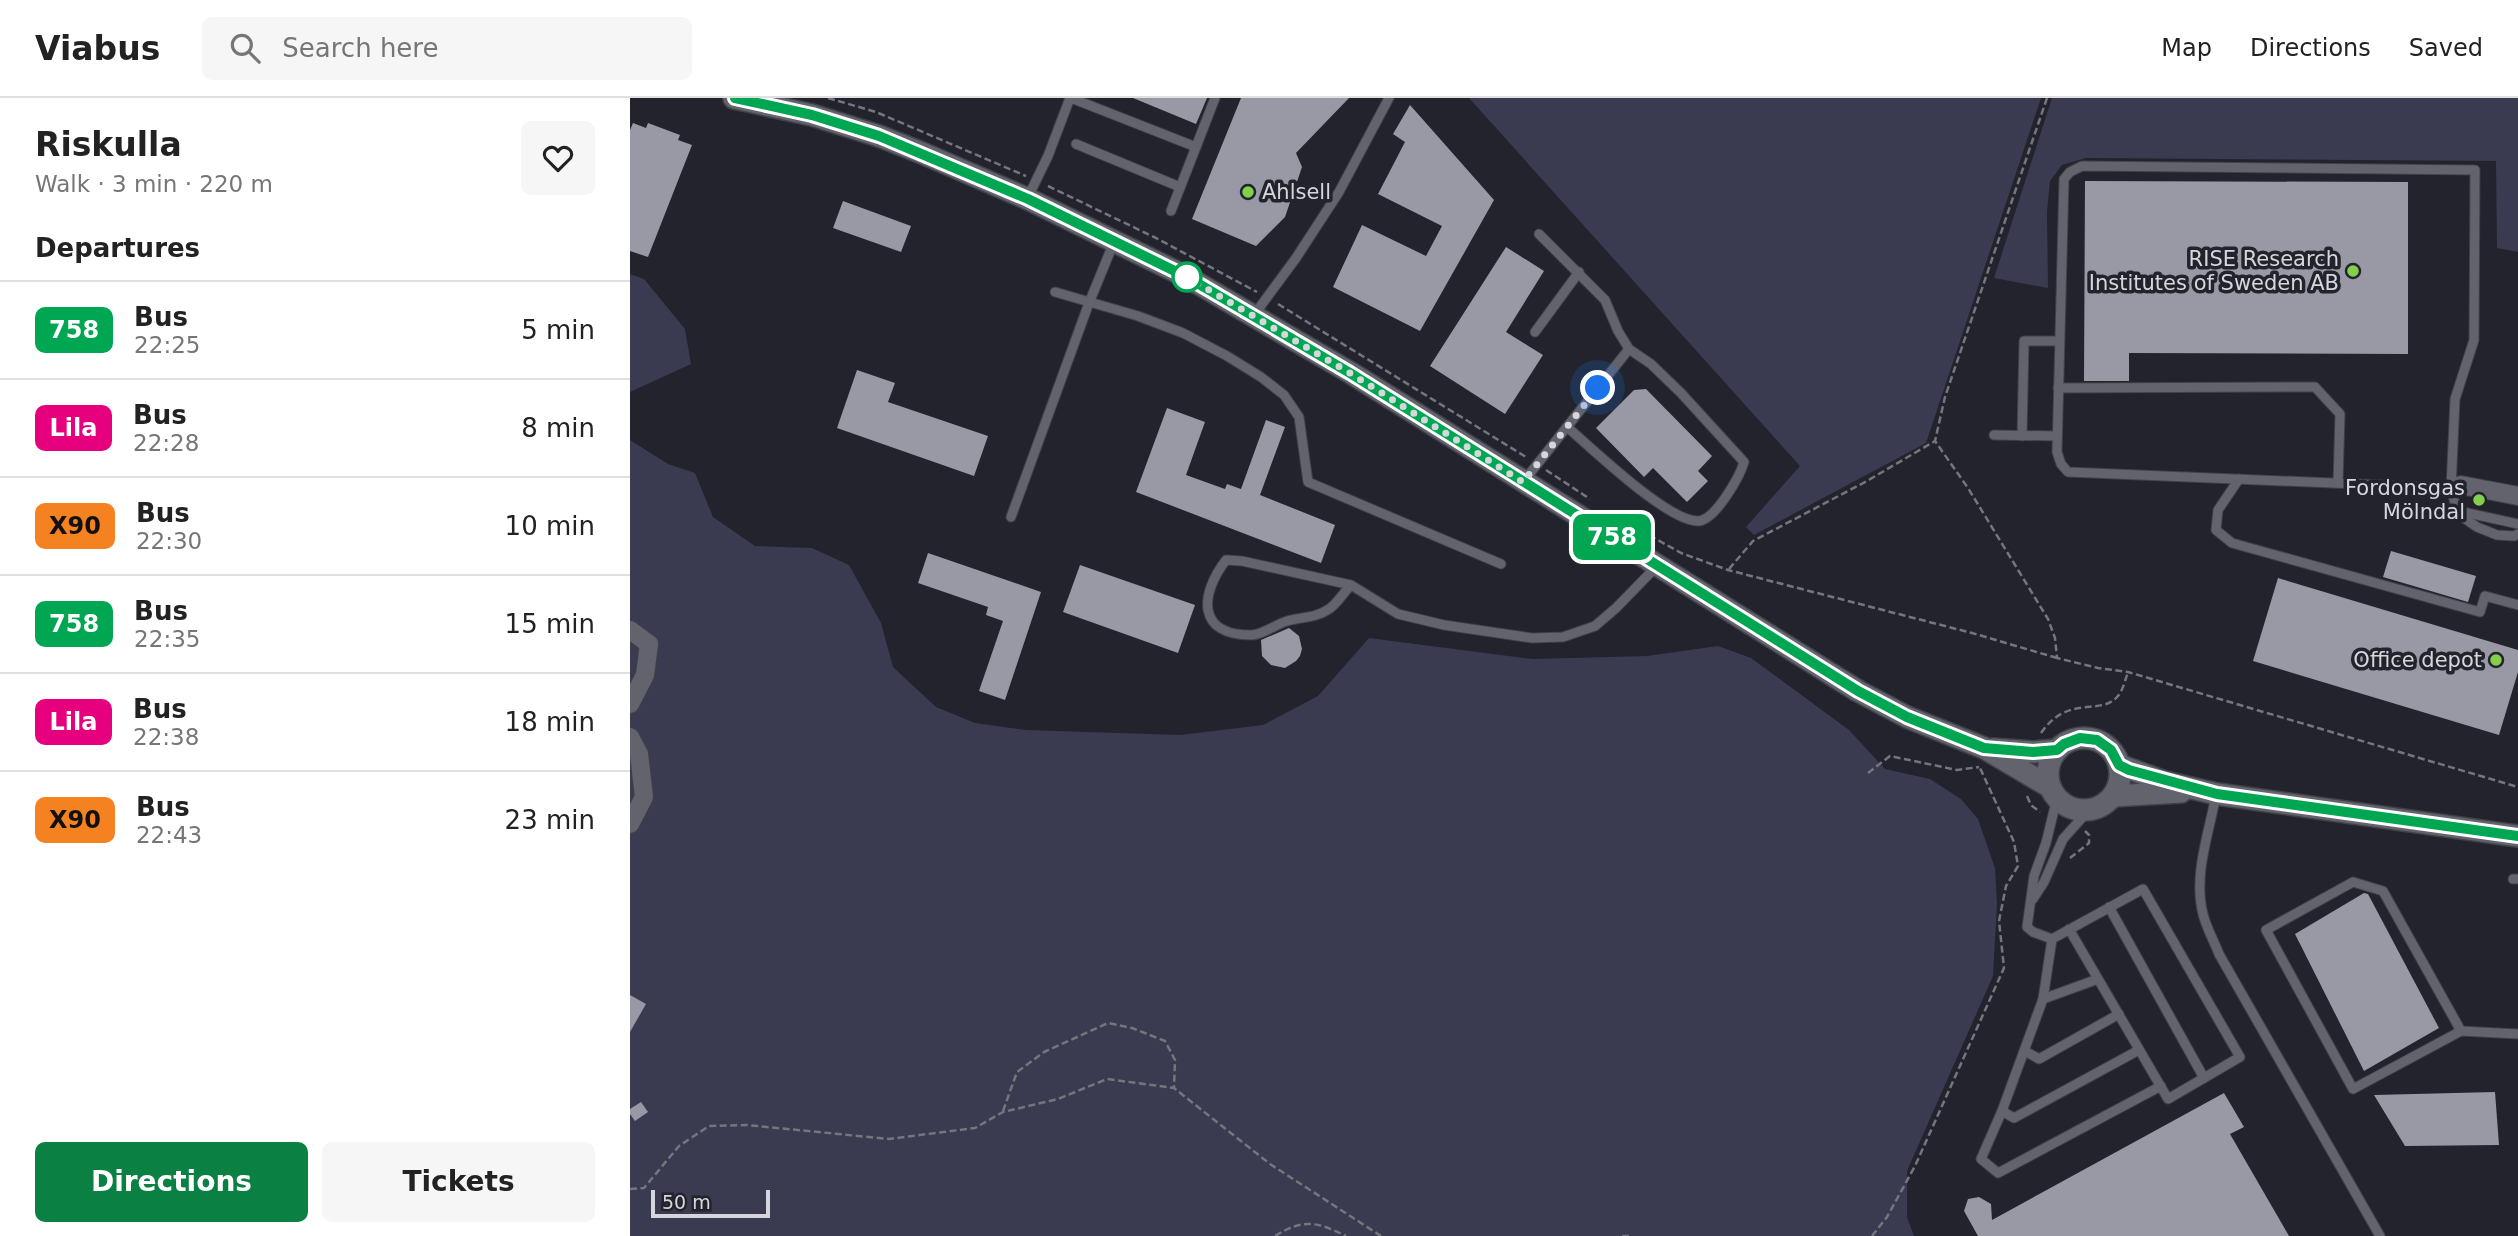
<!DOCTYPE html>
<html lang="en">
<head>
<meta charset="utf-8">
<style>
  body { margin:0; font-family:"DejaVu Sans",sans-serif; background:#f6f6f6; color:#222; height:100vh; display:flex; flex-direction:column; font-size:26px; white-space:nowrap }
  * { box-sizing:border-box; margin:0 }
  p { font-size:23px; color:#767676 }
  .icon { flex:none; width:38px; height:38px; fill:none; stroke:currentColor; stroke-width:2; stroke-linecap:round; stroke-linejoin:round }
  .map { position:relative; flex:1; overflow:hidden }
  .panel { display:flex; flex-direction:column; background:#fff; width:630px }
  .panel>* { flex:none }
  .badge { padding:0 14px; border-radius:10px; font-size:24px; line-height:46px }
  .scale { position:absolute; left:21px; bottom:18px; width:119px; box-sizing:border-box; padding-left:7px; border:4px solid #d6d6dc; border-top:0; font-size:19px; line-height:24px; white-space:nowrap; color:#d6d6dc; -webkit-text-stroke:5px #22232c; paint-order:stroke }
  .you { position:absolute; width:35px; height:35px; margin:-18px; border:5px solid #fff; border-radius:50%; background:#1a73e8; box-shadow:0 0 0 10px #1a73e833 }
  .map>.badge { position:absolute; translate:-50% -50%; box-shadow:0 0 0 4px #fff }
  h2 { padding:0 35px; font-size:26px; line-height:63px }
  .round { display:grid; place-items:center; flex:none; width:74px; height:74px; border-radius:10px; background:#f6f6f6 }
  .head { display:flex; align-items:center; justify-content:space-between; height:119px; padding:0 35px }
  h1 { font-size:33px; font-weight:700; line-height:52px }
  .button { display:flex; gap:14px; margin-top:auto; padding:14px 35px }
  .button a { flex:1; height:80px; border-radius:10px; background:#0b8043; color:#fff; font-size:28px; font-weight:700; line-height:80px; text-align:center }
  .button a+a { background:#f6f6f6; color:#222 }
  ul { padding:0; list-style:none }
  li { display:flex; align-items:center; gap:21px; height:98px; padding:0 35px; border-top:2px solid #e0e0e0 }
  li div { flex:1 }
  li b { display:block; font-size:26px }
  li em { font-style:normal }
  li .badge { min-width:77px; font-weight:700; text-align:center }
  header { display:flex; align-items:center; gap:42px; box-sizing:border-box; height:98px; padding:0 35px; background:#fff; border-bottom:2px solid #e0e0e0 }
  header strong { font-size:33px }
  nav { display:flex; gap:38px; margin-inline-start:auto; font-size:24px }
  .search { width:490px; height:63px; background:#f6f6f6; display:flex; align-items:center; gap:18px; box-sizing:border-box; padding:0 24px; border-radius:10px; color:#767676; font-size:26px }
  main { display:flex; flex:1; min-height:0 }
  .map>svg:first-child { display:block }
  .green { fill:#3a3a51 }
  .building { fill:#9899a5 }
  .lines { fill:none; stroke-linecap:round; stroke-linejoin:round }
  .lane-casing { stroke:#414148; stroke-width:11 }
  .street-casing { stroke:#414148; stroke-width:20 }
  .secondary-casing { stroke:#414148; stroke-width:24 }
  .path { stroke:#75757d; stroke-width:2.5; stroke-dasharray:7 3.5; stroke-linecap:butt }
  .lane { stroke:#63636e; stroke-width:9 }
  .street { stroke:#63636e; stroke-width:18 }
  .secondary { stroke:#63636e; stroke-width:21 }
  .line-casing { stroke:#fff; stroke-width:16 }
  .line { stroke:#00a651; stroke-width:10 }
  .walk { stroke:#d6d6dc; stroke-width:7; stroke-dasharray:0 12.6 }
  .poi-dot { fill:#84d04d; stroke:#22232c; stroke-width:2.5 }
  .stop-dot { fill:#fff; stroke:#00a651; stroke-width:3.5 }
  .labels { text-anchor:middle; stroke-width:7; stroke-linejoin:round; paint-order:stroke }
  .poi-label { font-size:21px; fill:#d6d6dc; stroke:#22232c; text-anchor:end }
</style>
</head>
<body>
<header>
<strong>Viabus</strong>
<div class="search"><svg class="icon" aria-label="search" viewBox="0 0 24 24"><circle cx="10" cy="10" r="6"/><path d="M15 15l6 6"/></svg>Search here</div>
<nav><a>Map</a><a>Directions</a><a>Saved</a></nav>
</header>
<main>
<section class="panel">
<div class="head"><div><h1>Riskulla</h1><p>Walk · 3 min · 220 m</p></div><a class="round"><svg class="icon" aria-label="heart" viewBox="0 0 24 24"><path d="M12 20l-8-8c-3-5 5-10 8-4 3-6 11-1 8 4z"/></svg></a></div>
<h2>Departures</h2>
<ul>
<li><span class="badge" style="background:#00a651;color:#fff">758</span><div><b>Bus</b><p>22:25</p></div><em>5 min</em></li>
<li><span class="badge" style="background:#e6007e;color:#fff">Lila</span><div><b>Bus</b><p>22:28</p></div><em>8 min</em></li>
<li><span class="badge" style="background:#f58220;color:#111">X90</span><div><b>Bus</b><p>22:30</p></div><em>10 min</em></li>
<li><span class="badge" style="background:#00a651;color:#fff">758</span><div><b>Bus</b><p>22:35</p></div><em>15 min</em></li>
<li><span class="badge" style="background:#e6007e;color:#fff">Lila</span><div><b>Bus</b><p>22:38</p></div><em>18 min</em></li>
<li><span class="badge" style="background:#f58220;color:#111">X90</span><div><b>Bus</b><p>22:43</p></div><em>23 min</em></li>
</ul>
<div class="button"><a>Directions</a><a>Tickets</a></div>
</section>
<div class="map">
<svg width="1888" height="1138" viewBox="0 0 1888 1138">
  <rect width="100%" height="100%" fill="#22232c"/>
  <g class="green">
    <polygon points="839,0 1411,0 1296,345 1124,437 1116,429 1170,368"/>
    <polygon points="1422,0 1888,0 1888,154 1867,150 1866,63 1456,60 1432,67 1420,83 1417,114 1418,190 1364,180"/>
    <polygon points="0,176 14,181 55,231 61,266 0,294"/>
    <polygon points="0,342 38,366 65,375 83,419 125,448 182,450 219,467 251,525 263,569 306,609 345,625 396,632 550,637 633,627 688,598 739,540 902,561 1017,558 1088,548 1121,560 1219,632 1255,671 1300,681 1331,701 1348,721 1365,770 1367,806 1363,878 1277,1073 1277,1119 1284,1138 0,1138"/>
  </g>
  <g class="building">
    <polygon points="503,0 577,0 566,26"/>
    <polygon points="611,0 719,0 666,55 672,69 655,119 626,148 562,121"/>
    <polygon points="780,7 864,102 790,233 703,189 732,127 796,158 812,128 748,96 775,44 763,36"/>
    <polygon points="3,25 16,30 18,25 50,37 48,42 62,47 18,159 0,153 0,32"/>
    <polygon points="1455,83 1778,84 1778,256 1499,255 1499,283 1454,283"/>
    <polygon points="213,103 281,128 271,154 203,130"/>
    <polygon points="876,149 914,173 876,234 913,257 875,316 800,268"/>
    <polygon points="227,272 265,285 258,304 358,338 344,378 207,330"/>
    <polygon points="1016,291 1082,358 1068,373 1078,383 1057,404 1023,370 1014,379 966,330 1004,292"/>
    <polygon points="537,310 575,324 556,377 595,391 597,386 611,391 636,322 655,329 630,397 705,427 691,465 506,394"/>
    <polygon points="1761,453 1846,478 1838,504 1753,479"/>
    <polygon points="298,455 411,494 375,602 349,593 373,523 356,517 358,509 288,485"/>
    <polygon points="450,467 565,507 548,555 433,514"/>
    <polygon points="1648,480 1888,552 1888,574 1869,637 1623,563"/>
    <polygon points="659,530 669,538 672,551 670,558 666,563 655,570 641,567 632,558 631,542"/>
    <polygon points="1734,795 1738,796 1809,930 1734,973 1665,836"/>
    <polygon points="0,897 16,906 0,934"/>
    <polygon points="1865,994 1869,1047 1775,1048 1744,997"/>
    <polygon points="1594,995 1614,1029 1600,1036 1659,1138 1348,1138 1334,1113 1338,1101 1349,1099 1361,1106 1362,1122"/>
    <polygon points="11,1004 18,1014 5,1023 0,1016 0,1011"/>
  </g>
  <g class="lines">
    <defs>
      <g id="lane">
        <polyline points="441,0 566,49 585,0"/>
        <polyline points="446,46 550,89"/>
        <polyline points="398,99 418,58 440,0"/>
        <polyline points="541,113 566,49"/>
        <path d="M909,136L975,202L988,233L999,251L1021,266L1051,295L1114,364C1110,378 1086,421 1069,423C1039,425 962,350 937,329"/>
        <polyline points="425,194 508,218 553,235 597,258 631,279 654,297 669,319 678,384 871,466"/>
        <polyline points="624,217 666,160 709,94 759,0"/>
        <polyline points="905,234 949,174"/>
        <polyline points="1428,290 1685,289 1710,316 1708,385"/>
        <polyline points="1364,337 1427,338"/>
        <polyline points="1392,338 1394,243 1429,243"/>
        <polyline points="1609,381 1588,412 1586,432 1602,445 1850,514 1855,498 1888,507"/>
        <polyline points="893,384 999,251"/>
        <polyline points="1821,390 1438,374 1431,366 1427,354 1434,81 1440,74 1452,68 1845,72 1844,242 1825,301 1821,390 1825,405 1831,418 1847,429 1867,437 1884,438 1888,436"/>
        <polyline points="1829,413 1888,426"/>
        <polyline points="381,419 459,205 484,144"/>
        <path d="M721,487C714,494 707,506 699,511C686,520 671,519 657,523C646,526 633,537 621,537C566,537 570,496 596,462L612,463L721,487L768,516L814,527L902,540L933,539L965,528L986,510L1027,468"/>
        <path d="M1586,697C1579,735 1563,778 1573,816C1576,829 1584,843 1589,856L1750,1138"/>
        <polyline points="1427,700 1416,745 1404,778 1397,829 1403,834 1422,841 1513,791 1610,959 1538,1001 1439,831"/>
        <polyline points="1883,781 1888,781"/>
        <polyline points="1403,801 1414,784 1433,741 1459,712"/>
        <polyline points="1479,809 1574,980"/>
        <polyline points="1422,841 1413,901 1372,1013 1351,1061 1368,1075 1531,988"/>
        <polyline points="1413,901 1468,881"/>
        <polyline points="1831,933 1753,793 1723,784 1636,832 1723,991 1831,933 1888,936"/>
        <polyline points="1395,953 1409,961 1489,916"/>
        <polyline points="1372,1013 1384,1020 1509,952"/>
      </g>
      <g id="street">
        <polyline points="1821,390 1831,387 1888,398"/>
        <polyline points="0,532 19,546 15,577 0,606"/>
        <polyline points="0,639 9,656 14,699 0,726"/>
      </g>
      <g id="secondary">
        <polyline points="104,0 182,17 249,38 292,55 398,101 557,179 721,275 1228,593 1277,619 1354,650 1420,689"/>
        <circle cx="1454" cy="676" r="36"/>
        <polyline points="1363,651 1403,654 1427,652"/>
        <polyline points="1489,667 1535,684 1587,696 1888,738"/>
        <polyline points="1483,698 1551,694"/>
      </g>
    </defs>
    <use href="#lane" class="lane-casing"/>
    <use href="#street" class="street-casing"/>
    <use href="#secondary" class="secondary-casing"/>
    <g class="path">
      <polyline points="198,0 246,14 396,78"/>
      <polyline points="1417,0 1315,299 1305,343 1338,390 1418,521 1425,540 1427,560 1468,570 1498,574 1888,689"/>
      <polyline points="418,88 526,140 627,194"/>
      <polyline points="648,206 896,359"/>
      <polyline points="916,372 960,401"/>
      <polyline points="1001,427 1051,455 1098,472 1342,535 1427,560"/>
      <polyline points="1099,471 1123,443 1237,383 1305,343"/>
      <path d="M1411,635C1438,596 1470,618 1487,599C1493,593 1495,582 1498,574"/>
      <polyline points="1238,675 1260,658 1327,672 1349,669"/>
      <polyline points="1397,698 1401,707 1410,714"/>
      <polyline points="1440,760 1459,745 1459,737 1455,733"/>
      <polyline points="373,1013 387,974 414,954 478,925 502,930 535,943 545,962 544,990"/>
      <polyline points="0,1091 14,1090 49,1048 79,1028 117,1027 259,1041 345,1030 373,1014 428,1001 477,981 544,990 640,1066 751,1138"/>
      <path d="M645,1138C674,1120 687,1124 716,1138"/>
      <polyline points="992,1138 1001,1138"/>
      <polyline points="1242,1138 1257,1119 1285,1068 1374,870 1369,823 1376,788 1388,768 1384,744 1350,670"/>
    </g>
    <use href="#lane" class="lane"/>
    <use href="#street" class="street"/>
    <use href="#secondary" class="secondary"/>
  </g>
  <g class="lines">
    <defs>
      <polyline id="line" points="105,0 182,17 249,38 398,101 557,179 720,275 1228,593 1277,619 1354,650 1403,654 1427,652 1434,646 1450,640 1467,642 1481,652 1489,667 1499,672 1587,696 1888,738"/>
    </defs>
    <use href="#line" class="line-casing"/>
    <use href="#line" class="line"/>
    <polyline class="walk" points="557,179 720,275 893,384 968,290"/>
  </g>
  <g class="poi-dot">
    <circle cx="618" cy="94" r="7"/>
    <circle cx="1723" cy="173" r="7"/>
    <circle cx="1849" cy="402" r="7"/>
    <circle cx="1866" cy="562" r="7"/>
  </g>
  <circle class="stop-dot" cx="557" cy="179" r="14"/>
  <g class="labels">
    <g class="poi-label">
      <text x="632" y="101" text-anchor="start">Ahlsell</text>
      <text x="1709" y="168">RISE Research<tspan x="1709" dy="24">Institutes of Sweden AB</tspan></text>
      <text x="1835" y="397">Fordonsgas<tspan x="1835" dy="24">Mölndal</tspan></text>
      <text x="1852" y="569">Office depot</text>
    </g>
  </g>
</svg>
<div class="scale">50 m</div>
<div class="you" style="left:968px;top:290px"></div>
<b class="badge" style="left:982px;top:439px;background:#00a651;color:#fff">758</b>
</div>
</main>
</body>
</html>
